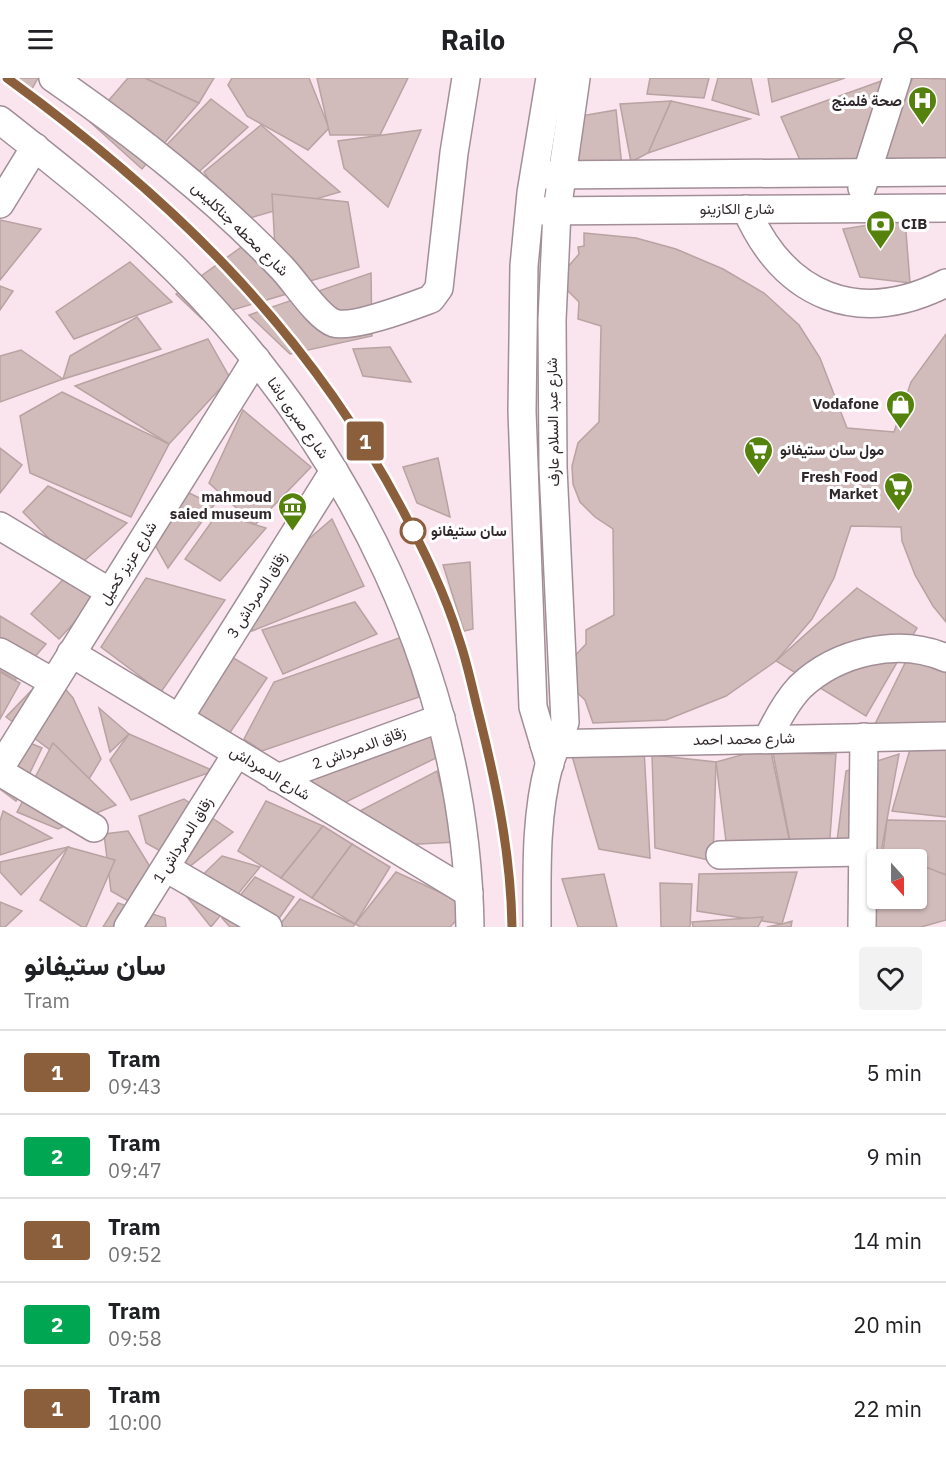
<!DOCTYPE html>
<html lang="en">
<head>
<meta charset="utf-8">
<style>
  body { margin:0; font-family:"IBM Plex Sans",Vazirmatn,sans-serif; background:#f2f2f2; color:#202124; height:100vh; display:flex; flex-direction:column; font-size:22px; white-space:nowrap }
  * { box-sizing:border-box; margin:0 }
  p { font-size:20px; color:#757577 }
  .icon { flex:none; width:33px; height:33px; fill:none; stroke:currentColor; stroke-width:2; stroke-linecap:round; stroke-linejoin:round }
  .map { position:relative; height:849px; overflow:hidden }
  .sheet { display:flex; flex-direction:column; background:#fff; flex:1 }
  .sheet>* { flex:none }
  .badge { padding:0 12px; border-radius:4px; font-size:21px; line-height:39px }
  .needle { width:39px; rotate:159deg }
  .fabs { position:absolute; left:867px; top:771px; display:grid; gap:12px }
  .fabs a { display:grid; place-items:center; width:60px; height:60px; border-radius:6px; background:#fff; box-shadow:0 2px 4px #0004; font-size:30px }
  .map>.badge { position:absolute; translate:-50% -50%; box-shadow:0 0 0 3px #fff }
  .round { display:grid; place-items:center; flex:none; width:63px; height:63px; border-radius:6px; background:#f2f2f2 }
  .overview { display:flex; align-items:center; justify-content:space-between; height:102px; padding:0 24px }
  h1 { font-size:28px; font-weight:800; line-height:45px }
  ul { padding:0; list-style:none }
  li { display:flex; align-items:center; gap:18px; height:84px; padding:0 24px; border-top:2px solid #e0e0e0 }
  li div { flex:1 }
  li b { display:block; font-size:22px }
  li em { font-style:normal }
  li .badge { min-width:66px; font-weight:700; text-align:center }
  header { display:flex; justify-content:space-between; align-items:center; height:78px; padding:0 24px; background:#fff; font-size:27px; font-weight:800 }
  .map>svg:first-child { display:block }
  .building { fill:#d2bbbb; stroke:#b8a2a2; stroke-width:1.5 }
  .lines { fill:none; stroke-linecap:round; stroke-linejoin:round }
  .minor-casing { stroke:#a18e97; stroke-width:30 }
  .minor { stroke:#fff; stroke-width:27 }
  .line-casing { stroke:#fff; stroke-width:14 }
  .line { stroke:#8b5e3c; stroke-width:9 }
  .stop-dot { fill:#fff; stroke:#8b5e3c; stroke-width:3 }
  .labels { text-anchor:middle; stroke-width:6; stroke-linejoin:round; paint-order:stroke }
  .poi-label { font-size:15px; font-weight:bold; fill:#30282c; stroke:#fff; text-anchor:end }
  .street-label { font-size:15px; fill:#30282c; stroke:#fff }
  .stop-label { font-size:15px; font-weight:bold; fill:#30282c; stroke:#fff; text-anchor:start }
</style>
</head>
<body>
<header><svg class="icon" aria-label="menu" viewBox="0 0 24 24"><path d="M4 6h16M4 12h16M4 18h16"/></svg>Railo<svg class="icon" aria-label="person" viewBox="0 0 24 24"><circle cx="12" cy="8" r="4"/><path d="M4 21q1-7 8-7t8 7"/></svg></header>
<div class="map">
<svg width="946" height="849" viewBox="0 0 946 849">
  <rect width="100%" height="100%" fill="#fae5ef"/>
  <g class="building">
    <polygon points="10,0 38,0 29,16"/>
    <polygon points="128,0 145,0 199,25 142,91 90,44"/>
    <polygon points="145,0 214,0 199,25"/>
    <polygon points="232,0 309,0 329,50 308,72 247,38 228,7"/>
    <polygon points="317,0 408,0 380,57 330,57"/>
    <polygon points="650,0 709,0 704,20 647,16"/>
    <polygon points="718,0 751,0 759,37 712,22"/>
    <polygon points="768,0 845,0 772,24"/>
    <polygon points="913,0 946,1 946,83 882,84 885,56"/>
    <polygon points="884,2 856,86 800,82 781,39"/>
    <polygon points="211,21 248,49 180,111 152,82"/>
    <polygon points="671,23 750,41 648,75"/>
    <polygon points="671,23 648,75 631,84 620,26"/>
    <polygon points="616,32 622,89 580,84 558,42"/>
    <polygon points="261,47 340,114 236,144 204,94"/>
    <polygon points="421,52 388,129 344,90 338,63"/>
    <polygon points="272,116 348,124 359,189 310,203 277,206"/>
    <polygon points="905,141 910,205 860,199 843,151"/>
    <polygon points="0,142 41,151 0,202"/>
    <polygon points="584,155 636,160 676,171 723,191 764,215 799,247 820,280 847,350 894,354 911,304 946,256 946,544 933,528 915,497 902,463 901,449 851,448 834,500 812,541 776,583 726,618 666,642 593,645 585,622 569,607 568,585 586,566 586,552 614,537 613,451 595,439 580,424 573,406 572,388 578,365 599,344 601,248 578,241 579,224 566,211 566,191 579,176 578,169 584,168"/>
    <polygon points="247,165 290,215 202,241 176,216"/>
    <polygon points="130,184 172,224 74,261 56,234"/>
    <polygon points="371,195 372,258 290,276 249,237"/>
    <polygon points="0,208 13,213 0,232"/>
    <polygon points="137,239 161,271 63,301 70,278"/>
    <polygon points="208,261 230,300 169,366 75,308"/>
    <polygon points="390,269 411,304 363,298 353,271"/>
    <polygon points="21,272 63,301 0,324 0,278"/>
    <polygon points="62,314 169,366 131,439 30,395 20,338"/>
    <polygon points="243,332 311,389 255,447 209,405"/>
    <polygon points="0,370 22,387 0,415"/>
    <polygon points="438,380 450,439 417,425 403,389"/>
    <polygon points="48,408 127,445 77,489 23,434"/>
    <polygon points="185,413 214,427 168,490 150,458"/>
    <polygon points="218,435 266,450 220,503 185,481"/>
    <polygon points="332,441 364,508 252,553 253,529 290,477"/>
    <polygon points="470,484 473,551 464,553 443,487"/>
    <polygon points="70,494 98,519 59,561 31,536"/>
    <polygon points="146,500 225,522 161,614 101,569"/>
    <polygon points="857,510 917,550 866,638 776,583"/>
    <polygon points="355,524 377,556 283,596 262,552"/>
    <polygon points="0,538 46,566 15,602 0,593"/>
    <polygon points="402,559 419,619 262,673 244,661 274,604"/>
    <polygon points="918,559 946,567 946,661 875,646"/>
    <polygon points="230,578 267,600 227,659 198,636"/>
    <polygon points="50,593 73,620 101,681 89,701 6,639"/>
    <polygon points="0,594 20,605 0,641"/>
    <polygon points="99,630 129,656 110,674"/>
    <polygon points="437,654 442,677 342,726 301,697"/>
    <polygon points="129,656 214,693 131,722 110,682"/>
    <polygon points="10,657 42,670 16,723 0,711 0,667"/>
    <polygon points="53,665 116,727 58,751 17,734"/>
    <polygon points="946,667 946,739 892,733 911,668"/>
    <polygon points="770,669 794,784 729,787 716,684"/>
    <polygon points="644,671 650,780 599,771 572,678"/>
    <polygon points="773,675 836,676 828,787 794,784"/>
    <polygon points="899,676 878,791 834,786 846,693"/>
    <polygon points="652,677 716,684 713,783 655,770"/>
    <polygon points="437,693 456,764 401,767 352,737"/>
    <polygon points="184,721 233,754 189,789 146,765 139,738"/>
    <polygon points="266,723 323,748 281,800 238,773"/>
    <polygon points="3,733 52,760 0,777 0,743"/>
    <polygon points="887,742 946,743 946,796 916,791 916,782 882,782"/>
    <polygon points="323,748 352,766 312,820 281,800"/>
    <polygon points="128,753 149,787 151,836 111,813 104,756"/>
    <polygon points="352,766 390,789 355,846 312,820"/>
    <polygon points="68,769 115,782 86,849 82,849 40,822"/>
    <polygon points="68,769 21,817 0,794 0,784"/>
    <polygon points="222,778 260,789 211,849 184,815"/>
    <polygon points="916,785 946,797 946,842 921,849 871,849 870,804 878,799 878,820 916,820"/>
    <polygon points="396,794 470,828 450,849 361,849 355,846"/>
    <polygon points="797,794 782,846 697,833 699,796"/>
    <polygon points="604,796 617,849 578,849 562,801"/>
    <polygon points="255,799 294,819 273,849 230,849 222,840"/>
    <polygon points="660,805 692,806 690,849 661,849"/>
    <polygon points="300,821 355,846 353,849 278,849"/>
    <polygon points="0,824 22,833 5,849 0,849"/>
    <polygon points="118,825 165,840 166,849 103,849"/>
    <polygon points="763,839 758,849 693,849 692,844"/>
    <polygon points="792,843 791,849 767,849 782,846"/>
  </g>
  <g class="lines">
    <defs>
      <g id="minor">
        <path d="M53,0C135,57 212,117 281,189C295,203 317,239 334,245C352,251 412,228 431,221L439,210L454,75L466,0"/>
        <path d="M0,42C61,90 123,139 178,194C351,369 466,600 470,849"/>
        <polyline points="545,97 946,94"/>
        <polyline points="862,110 897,0"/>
        <polyline points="0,126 35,69"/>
        <path d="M746,131C785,220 859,249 946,205"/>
        <polyline points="539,133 946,130"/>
        <polyline points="0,448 110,514"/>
        <polyline points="0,574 53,604"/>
        <polyline points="71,575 469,815"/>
        <polyline points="179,640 334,393"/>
        <path d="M768,660C777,641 786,624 800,609C837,574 898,559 946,580"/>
        <polyline points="544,666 946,658"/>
        <polyline points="550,686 533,629 522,333 524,188 531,115 550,0"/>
        <polyline points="0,690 256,281"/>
        <polyline points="0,694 94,750"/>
        <polyline points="277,700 441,640"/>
        <polyline points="720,777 863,774"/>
        <polyline points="166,790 268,849"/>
        <polyline points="128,849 237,675"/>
        <path d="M537,849C537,796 535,739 549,687C553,673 561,660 565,644L553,390L552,242L557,133L576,0"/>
        <polyline points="862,849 864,659"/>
      </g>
    </defs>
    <use href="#minor" class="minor-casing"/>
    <use href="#minor" class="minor"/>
  </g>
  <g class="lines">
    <defs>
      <path id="line" d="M7,0C170,119 305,249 401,429C423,471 445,515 459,561C468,587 473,614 480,641C497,710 511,778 512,849"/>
    </defs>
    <use href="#line" class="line-casing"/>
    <use href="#line" class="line"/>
  </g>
  <defs>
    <symbol id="hospital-pin" viewBox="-11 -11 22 30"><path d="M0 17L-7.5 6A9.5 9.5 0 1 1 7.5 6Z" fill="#55820c" stroke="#fff"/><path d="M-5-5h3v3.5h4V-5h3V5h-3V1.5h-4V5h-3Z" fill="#fff"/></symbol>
    <symbol id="bank-pin" viewBox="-11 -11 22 30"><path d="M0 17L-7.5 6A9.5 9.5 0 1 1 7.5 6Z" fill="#55820c" stroke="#fff"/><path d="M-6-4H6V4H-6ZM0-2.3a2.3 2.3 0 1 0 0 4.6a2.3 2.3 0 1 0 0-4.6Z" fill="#fff"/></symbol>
    <symbol id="shop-pin" viewBox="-11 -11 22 30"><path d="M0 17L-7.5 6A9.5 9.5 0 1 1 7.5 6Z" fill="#55820c" stroke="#fff"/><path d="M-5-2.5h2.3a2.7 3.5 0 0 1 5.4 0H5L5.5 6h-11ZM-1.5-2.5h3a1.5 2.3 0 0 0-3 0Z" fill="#fff"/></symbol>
    <symbol id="supermarket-pin" viewBox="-11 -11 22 30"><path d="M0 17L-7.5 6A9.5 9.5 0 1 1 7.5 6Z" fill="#55820c" stroke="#fff"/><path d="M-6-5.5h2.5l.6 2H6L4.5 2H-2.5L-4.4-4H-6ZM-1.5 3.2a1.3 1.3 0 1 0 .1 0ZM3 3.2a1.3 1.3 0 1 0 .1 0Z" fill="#fff"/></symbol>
    <symbol id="museum-pin" viewBox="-11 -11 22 30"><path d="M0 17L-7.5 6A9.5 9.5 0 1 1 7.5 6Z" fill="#55820c" stroke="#fff"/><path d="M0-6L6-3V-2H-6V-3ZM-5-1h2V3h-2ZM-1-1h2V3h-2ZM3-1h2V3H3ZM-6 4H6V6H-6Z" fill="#fff"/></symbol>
  </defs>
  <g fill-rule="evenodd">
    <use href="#hospital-pin" x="906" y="6" width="33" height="45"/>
    <use href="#bank-pin" x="864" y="130" width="33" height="45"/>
    <use href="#shop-pin" x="884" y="310" width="33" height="45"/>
    <use href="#supermarket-pin" x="742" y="356" width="33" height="45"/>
    <use href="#supermarket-pin" x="882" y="392" width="33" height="45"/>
    <use href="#museum-pin" x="276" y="412" width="33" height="45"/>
  </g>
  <circle class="stop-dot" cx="413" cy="453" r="12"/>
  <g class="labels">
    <g class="poi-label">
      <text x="902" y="28">صحة فلمنج</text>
      <text x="901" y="151" text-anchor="start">CIB</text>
      <text x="879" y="331">Vodafone</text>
      <text x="780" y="377" text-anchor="start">مول سان ستيفانو</text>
      <text x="878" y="404">Fresh Food<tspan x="878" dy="17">Market</tspan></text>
      <text x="272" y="424">mahmoud<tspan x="272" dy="17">saied museum</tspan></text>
    </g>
    <g class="street-label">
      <text x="737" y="136">شارع الكازينو</text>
      <text transform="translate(240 151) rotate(44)" y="5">شارع محطه جناكليس</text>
      <text transform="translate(298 340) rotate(55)" y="5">شارع صبرى باشا</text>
      <text transform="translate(553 344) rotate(-91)" y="5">شارع عبد السلام عارف</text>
      <text transform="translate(128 485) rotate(-58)" y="5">شارع عزيز كحيل</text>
      <text transform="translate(257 517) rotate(-58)" y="5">زقاق الدمرداش 3</text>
      <text transform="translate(744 661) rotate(-1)" y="5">شارع محمد احمد</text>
      <text transform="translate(359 670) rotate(-20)" y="5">زقاق الدمرداش 2</text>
      <text transform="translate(270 695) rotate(31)" y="5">شارع الدمرداش</text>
      <text transform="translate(183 762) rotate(-58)" y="5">زقاق الدمرداش 1</text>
    </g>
    <g class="stop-label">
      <text x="431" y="458">سان ستيفانو</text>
    </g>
  </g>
</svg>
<div class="fabs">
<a><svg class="needle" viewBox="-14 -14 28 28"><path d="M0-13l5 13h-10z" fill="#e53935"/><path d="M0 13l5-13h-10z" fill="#757577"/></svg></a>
</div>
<b class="badge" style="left:365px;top:363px;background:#8b5e3c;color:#fff">1</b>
</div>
<section class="sheet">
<div class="overview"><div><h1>سان ستيفانو</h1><p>Tram</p></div><a class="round"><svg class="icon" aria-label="heart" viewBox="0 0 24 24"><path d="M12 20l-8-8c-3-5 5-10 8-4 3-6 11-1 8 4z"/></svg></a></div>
<ul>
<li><span class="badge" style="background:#8b5e3c;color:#fff">1</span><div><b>Tram</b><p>09:43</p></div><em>5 min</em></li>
<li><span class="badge" style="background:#00a651;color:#fff">2</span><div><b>Tram</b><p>09:47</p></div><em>9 min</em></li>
<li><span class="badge" style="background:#8b5e3c;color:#fff">1</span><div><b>Tram</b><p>09:52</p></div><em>14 min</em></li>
<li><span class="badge" style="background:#00a651;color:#fff">2</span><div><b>Tram</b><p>09:58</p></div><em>20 min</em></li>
<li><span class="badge" style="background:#8b5e3c;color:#fff">1</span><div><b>Tram</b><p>10:00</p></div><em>22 min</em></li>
</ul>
</section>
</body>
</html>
